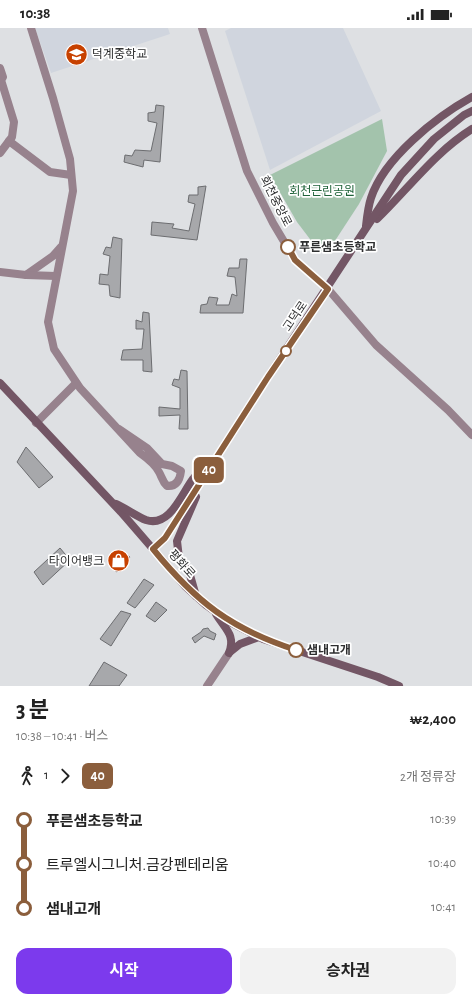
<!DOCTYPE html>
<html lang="ko">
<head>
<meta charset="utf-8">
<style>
  body { margin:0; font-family:"Alegreya Sans","Noto Sans KR",sans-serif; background:#f2f2f2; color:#222; height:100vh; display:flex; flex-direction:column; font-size:15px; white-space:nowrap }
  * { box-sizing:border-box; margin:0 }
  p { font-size:13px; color:#767676 }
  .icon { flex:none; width:22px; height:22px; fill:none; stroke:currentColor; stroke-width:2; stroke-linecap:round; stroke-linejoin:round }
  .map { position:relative; height:658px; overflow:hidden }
  .drawer { display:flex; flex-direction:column; background:#fff; flex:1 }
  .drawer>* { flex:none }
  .badge { padding:0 8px; border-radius:6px; font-size:14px; line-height:26px }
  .map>.badge { position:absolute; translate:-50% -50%; box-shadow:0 0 0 2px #fff }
  .legs { display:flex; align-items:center; gap:6px; height:44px; padding:0 16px; font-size:13px }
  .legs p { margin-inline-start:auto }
  .headline { display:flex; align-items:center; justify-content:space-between; height:68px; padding:0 16px }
  h1 { font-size:22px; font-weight:700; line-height:30px }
  .primary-button { display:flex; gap:8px; margin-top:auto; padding:8px 16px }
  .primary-button a { flex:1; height:46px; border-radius:12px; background:#7c3aed; color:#fff; font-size:16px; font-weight:700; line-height:46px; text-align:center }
  .primary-button a+a { background:#f2f2f2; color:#222 }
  ul { padding:0 16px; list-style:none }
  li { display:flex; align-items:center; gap:14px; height:44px; font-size:15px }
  li i { display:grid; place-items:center; width:6px; height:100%; margin:0 5px; background:currentColor }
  li i::after { content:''; width:10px; height:10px; margin:-5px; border:3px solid; border-radius:50%; background:#fff }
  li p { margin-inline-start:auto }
  li:first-child i { background:linear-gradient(#0000 50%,currentColor 0) }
  li:last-child i { background:linear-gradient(currentColor 50%,#0000 0) }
  .status { display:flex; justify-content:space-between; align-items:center; height:28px; padding:0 20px; background:#fff; direction:ltr }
  .status svg { height:11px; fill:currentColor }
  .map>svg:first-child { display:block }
  .built { fill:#d0d5de }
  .green { fill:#a3c3ac }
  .building { fill:#a7a8ab; stroke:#6c6d70 }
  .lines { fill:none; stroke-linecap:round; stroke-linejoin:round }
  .minor { stroke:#97828d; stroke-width:8 }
  .tertiary { stroke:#97828d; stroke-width:8 }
  .secondary { stroke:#735665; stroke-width:8 }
  .line-1-casing { stroke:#fff; stroke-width:9 }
  .line-1 { stroke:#8b5e3c; stroke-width:6 }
  .stop-1-dot { fill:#fff; stroke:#8b5e3c; stroke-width:2 }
  .labels { text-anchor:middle; stroke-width:3.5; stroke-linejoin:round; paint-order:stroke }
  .poi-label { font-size:12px; fill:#2e2f30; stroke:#fff; text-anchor:start }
  .park-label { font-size:12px; fill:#20633a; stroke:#fff }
  .street-label { font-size:12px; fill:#2e2f30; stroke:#fff }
  .stop-label { font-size:12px; font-weight:bold; fill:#2e2f30; stroke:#fff; text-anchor:start }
</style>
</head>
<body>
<div class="status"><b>10:38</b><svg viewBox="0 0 49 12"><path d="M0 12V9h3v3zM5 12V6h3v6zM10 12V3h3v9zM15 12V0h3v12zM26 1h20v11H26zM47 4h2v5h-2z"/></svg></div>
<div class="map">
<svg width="472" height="658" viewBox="0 0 472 658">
  <rect width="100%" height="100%" fill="#dee0e3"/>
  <g class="built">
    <polygon points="35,0 168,0 170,6 51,45"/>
    <polygon points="231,0 343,0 381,83 270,142 225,3"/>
  </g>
  <polygon class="green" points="382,91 387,123 359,176 329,222 319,223 297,194 270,147"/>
  <g class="building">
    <polygon points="156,77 164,78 160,134 144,132 143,139 124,134 125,127 132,128 135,122 151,123 157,95 148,93 148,85 155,84"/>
    <polygon points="206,158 197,212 151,207 152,194 174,196 172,200 189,203 195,176 188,174 189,167 198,167 198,159"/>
    <polygon points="113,209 122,211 120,270 110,268 109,257 99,256 100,246 108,247 110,228 103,226 106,219 111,220"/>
    <polygon points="240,231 247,231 243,285 200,285 201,277 207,276 209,269 218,270 216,277 229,277 232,266 237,268 235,249 227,248 229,240 239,240"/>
    <polygon points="143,284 149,285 152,344 143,343 143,332 121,332 123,322 142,321 144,301 136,301 136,292 142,294"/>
    <polygon points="181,342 187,343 188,401 179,401 180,387 159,388 159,379 180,381 180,360 172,357 174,351 179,352"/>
    <polygon points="26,419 53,449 39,460 17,434"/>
    <polygon points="60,520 70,532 43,557 34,544"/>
    <polygon points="119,522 130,529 117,544 109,538"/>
    <polygon points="144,551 154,557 135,580 127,575"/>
    <polygon points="156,574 167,582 155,594 146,588"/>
    <polygon points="121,583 131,586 111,618 100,611"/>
    <polygon points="208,600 210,603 216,606 214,612 204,608 195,615 192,610 201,604 203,601"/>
    <polygon points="104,634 127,647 119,658 89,658"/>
  </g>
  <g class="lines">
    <g class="minor">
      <path d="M31,0L53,70L70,131L73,163L48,294L54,321L80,360L140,425C147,430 155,436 159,444C162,449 162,453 167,458C177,459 180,451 181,443L172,438L162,436L147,420L119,401"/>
      <polyline points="202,0 247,143 273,195 295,232 328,261 376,317 448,382 472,407"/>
      <polyline points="0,40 3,49 0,53"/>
      <polyline points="9,113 50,144 71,147"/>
      <polyline points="0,125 12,109 14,94 1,52"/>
      <polyline points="0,244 26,247 53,228 61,219"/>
      <polyline points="26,247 56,248"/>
      <polyline points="36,395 76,355"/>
    </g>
    <polyline class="tertiary" points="207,658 229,625"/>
    <g class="secondary">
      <path d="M377,191C408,161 435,124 472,101"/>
      <path d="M366,198C367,189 368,179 371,170C384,130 436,89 472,69"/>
      <polyline points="0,355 121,484 185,558 206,577 230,594 263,611 378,649 399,658"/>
      <polyline points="196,469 177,513 179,530 190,547 196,568"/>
      <path d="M116,476C125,480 138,489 146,492C170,500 182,465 193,451C198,444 205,439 210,433"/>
      <polyline points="153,521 165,510 268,349 401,147 434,111 464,87 472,83"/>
      <path d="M216,586C225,601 236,607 229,625"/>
      <polyline points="230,624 240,616 259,609"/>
    </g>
  </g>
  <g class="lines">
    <defs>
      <path id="line-1" d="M288,219L295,232L328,261L268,349L165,510L153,521C196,574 231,601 296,622"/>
    </defs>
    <use href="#line-1" class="line-1-casing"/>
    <use href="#line-1" class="line-1"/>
  </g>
  <defs>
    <symbol id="school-disc" viewBox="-11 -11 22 22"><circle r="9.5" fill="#c74100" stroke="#fff"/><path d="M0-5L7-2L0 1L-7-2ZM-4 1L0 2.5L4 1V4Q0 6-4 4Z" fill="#fff"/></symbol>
    <symbol id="shop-disc" viewBox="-11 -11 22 22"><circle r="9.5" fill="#c74100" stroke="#fff"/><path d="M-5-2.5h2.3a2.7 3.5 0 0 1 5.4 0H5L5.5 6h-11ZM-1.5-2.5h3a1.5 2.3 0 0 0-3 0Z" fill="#fff"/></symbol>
  </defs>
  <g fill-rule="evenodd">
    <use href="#school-disc" x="64" y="14" width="25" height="25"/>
    <use href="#shop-disc" x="106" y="520" width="25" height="25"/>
  </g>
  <g class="stop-1-dot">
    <circle cx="288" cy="219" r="7"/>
    <circle cx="286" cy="323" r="5"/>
    <circle cx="296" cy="622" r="7"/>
  </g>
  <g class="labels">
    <g class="poi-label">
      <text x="92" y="30">덕계중학교</text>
      <text x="104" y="537" text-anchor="end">타이어뱅크</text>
    </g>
    <g class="park-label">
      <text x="322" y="167">회천근린공원</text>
    </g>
    <g class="street-label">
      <text transform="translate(276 173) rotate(63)" y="4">회천중앙로</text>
      <text transform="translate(295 288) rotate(-56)" y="4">고덕로</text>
      <text transform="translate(182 536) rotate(48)" y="4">평화로</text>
    </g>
    <g class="stop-label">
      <text x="299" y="223">푸른샘초등학교</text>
      <text x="307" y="626">샘내고개</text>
    </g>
  </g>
</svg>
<b class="badge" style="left:209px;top:442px;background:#8b5e3c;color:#fff">40</b>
</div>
<section class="drawer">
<div class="headline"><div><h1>3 분</h1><p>10:38 – 10:41 · 버스</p></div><b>₩2,400</b></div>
<div class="legs"><svg class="icon" aria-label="walk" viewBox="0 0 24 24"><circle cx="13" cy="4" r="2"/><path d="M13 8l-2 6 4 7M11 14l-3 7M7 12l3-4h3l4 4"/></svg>1<svg class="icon" aria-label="forward" viewBox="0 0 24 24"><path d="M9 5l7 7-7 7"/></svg><b class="badge" style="background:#8b5e3c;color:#fff">40</b><p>2개 정류장</p></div>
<ul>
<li><i style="color:#8b5e3c"></i><b>푸른샘초등학교</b><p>10:39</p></li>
<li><i style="color:#8b5e3c"></i><span>트루엘시그니처.금강펜테리움</span><p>10:40</p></li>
<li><i style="color:#8b5e3c"></i><b>샘내고개</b><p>10:41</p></li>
</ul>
<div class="primary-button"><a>시작</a><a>승차권</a></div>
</section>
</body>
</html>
